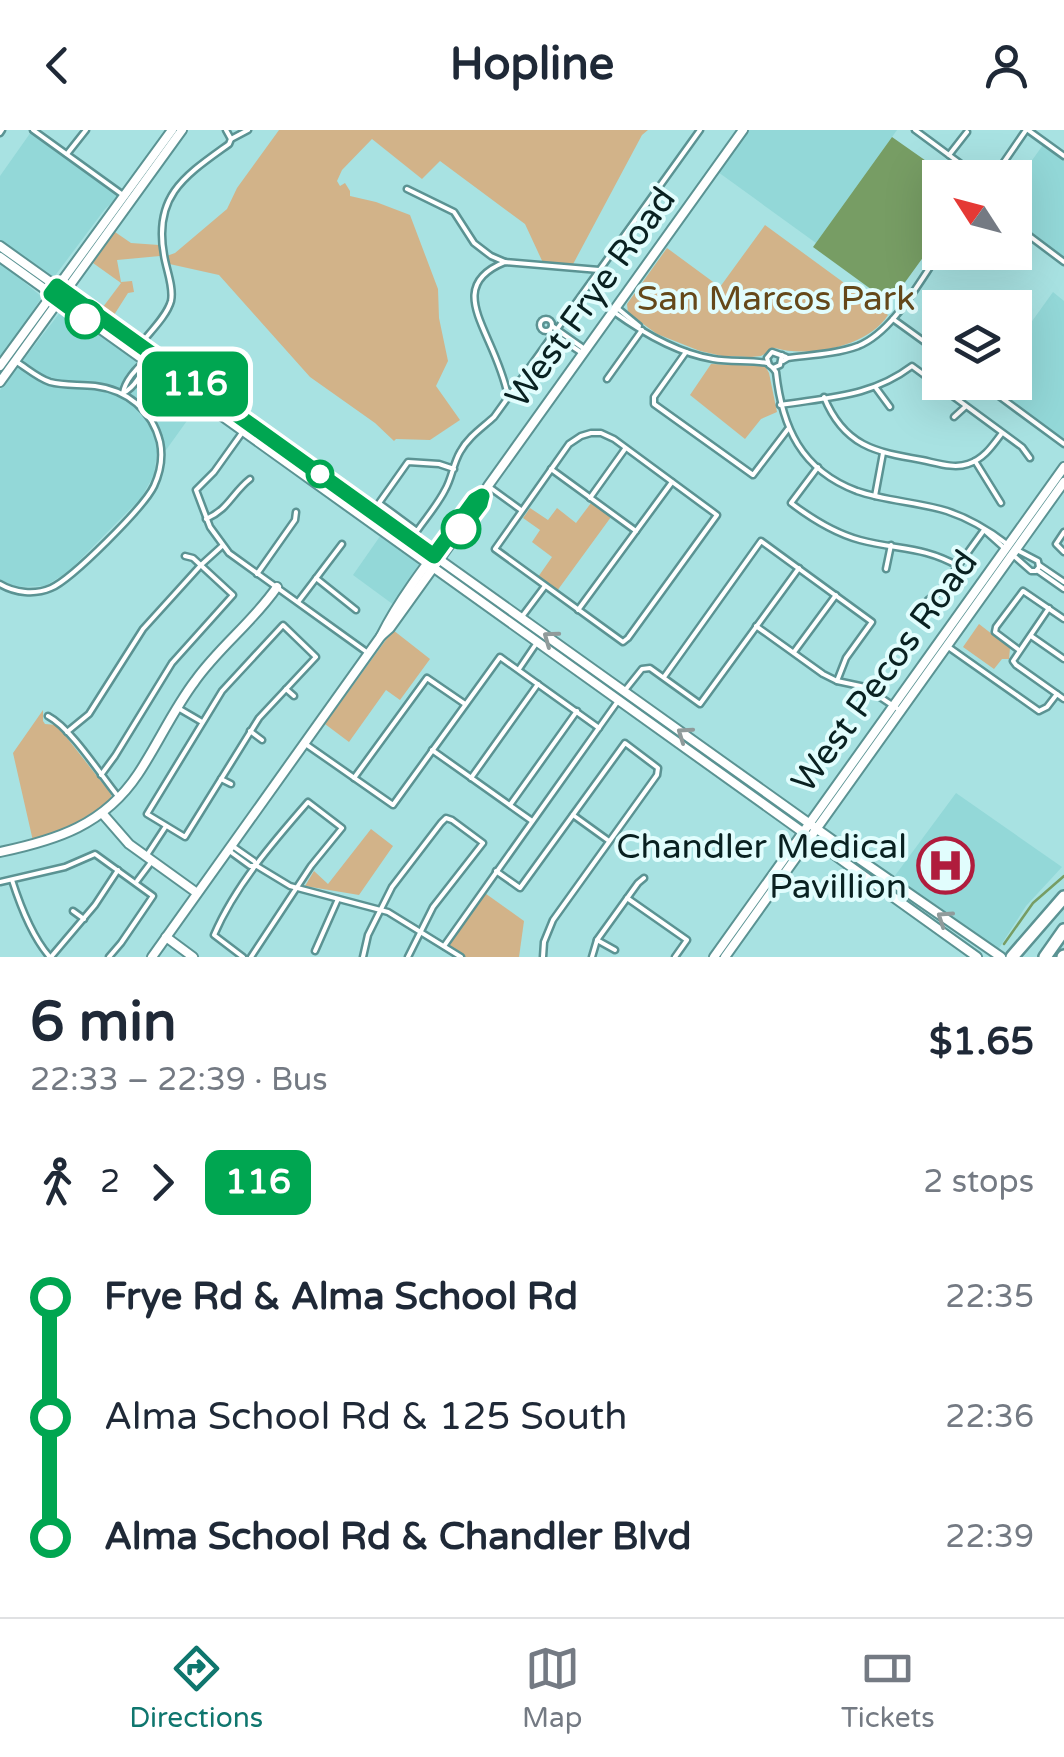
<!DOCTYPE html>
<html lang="en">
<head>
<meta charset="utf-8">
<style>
  body { margin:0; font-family:"Varela Round",sans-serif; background:#f2f2f3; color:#1f2937; height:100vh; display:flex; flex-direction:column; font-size:38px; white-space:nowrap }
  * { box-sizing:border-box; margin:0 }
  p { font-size:32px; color:#747a83 }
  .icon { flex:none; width:55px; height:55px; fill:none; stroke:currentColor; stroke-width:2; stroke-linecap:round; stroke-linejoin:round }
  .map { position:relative; height:827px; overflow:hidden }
  .drawer { display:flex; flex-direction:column; background:#fff; flex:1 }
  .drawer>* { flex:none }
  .badge { padding:0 20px; border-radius:15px; font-size:35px; line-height:65px }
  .needle { width:65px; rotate:306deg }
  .fabs { position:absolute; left:922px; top:30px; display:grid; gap:20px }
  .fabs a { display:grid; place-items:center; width:110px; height:110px; border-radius:0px; background:#fff; box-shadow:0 10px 40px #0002; font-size:50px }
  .map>.badge { position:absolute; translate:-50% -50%; box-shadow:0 0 0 5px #fff }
  .legs { display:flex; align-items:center; gap:15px; height:110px; padding:0 30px; font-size:32px }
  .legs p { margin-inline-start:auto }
  .overview { display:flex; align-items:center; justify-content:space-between; height:170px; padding:0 30px }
  h1 { font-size:55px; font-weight:800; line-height:75px }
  ul { padding:0 30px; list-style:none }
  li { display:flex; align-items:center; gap:35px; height:120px; font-size:38px }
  li i { display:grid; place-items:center; width:15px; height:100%; margin:0 12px; background:currentColor }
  li i::after { content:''; width:25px; height:25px; margin:-12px; border:8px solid; border-radius:50%; background:#fff }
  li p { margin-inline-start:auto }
  li:first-child i { background:linear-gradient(#0000 50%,currentColor 0) }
  li:last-child i { background:linear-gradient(currentColor 50%,#0000 0) }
  header { display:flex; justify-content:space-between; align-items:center; height:130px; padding:0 30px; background:#fff; font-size:45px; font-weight:800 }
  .menu { display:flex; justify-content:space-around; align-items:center; height:140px; border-top:2px solid #e0e1e3; background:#fff; font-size:28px; color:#747a83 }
  .menu a { display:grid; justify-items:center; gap:5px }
  .menu .current { color:#0f766e }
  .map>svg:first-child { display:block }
  .built { fill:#93d8d8 }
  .green { fill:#d2b389 }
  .water { fill:#779d64 }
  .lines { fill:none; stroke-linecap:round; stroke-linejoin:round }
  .stream { stroke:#779d64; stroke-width:2.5 }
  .street-casing { stroke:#5b9393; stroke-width:9 }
  .secondary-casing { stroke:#5b9393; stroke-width:12 }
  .highway-casing { stroke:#5b9393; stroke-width:16 }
  .street { stroke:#fff; stroke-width:4 }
  .secondary { stroke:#fff; stroke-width:8 }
  .highway { stroke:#fff; stroke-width:11 }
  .oneway { stroke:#909b9b }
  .line-1-casing { stroke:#fff; stroke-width:22 }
  .line-1 { stroke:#00a651; stroke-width:15 }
  .stop-1-dot { fill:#fff; stroke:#00a651; stroke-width:5 }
  .labels { text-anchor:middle; stroke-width:8; stroke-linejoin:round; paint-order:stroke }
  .street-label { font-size:35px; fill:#092121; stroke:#e1fdfd }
  .park-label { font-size:35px; fill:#65481a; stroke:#e1fdfd }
  .poi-label { font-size:35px; fill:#092121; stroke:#e1fdfd; text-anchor:end }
</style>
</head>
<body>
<header><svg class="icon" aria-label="back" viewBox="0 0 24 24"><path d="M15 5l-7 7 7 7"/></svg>Hopline<svg class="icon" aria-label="person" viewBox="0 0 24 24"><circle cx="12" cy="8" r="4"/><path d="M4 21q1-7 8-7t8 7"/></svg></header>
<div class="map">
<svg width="1064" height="827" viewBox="0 0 1064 827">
  <rect width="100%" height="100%" fill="#a8e2e2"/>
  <g class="built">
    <polygon points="748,0 897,0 816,113 718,42"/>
    <polygon points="31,2 117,65 116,69 105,79 54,147 0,110 0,46"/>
    <polygon points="1043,15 1064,31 1064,128 1015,91 1015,54"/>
    <polygon points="0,132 42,167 0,230"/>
    <polygon points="1053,162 1064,171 1064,309 988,253 1015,252 1015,215"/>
    <polygon points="62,180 67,180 85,196 92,199 199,274 166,320 157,322 154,345 141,368 68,442 45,456 17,457 0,450 0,260"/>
    <polygon points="383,402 428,434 398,478 353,445"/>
    <polygon points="956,663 1062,737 1026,776 996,823 891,751"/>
  </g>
  <g class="green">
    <polygon points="279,0 648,0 642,5 571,138 544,135 525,94 440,31 422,49 372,9 342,40 337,51 340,56 345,53 350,61 350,66 376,72 410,85 438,159 439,188 448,231 436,256 460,290 430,310 396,309 394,311 375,293 310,247 219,145 165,133 164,127 175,123 227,79 237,58"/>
    <path d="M765,95L888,185C868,217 808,228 775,218L761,226L751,227L722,226L700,221L657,204L628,183L627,174L667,118L720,157Z"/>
    <polygon points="115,102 131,113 159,115 160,126 117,130 121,152 132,151 134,162 128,163 114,185 103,177 121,153 93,133"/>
    <polygon points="711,234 765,236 769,243 777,282 761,289 745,309 690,265"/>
    <polygon points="591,373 611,387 557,461 538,447 552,427 532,412 540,400 523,388 530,378 548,390 557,378 576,393"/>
    <polygon points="979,494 1010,518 1009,529 1002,529 994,539 963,517"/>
    <polygon points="393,500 430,529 400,570 386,560 349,612 325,594"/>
    <path d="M43,580V591L45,594L57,595L111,664L112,669C86,691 65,700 33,711L13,623Z"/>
    <polygon points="371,699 393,716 359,765 305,756 314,741 328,754"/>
    <polygon points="482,761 524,791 519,827 461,827 444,816"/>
  </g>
  <polygon class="water" points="892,7 949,47 940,48 940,104 890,173 813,117"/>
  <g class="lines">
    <polyline class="stream" points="1004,814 1033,773 1064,746"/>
    <defs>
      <g id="street">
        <polyline points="33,0 123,65"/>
        <polyline points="226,0 231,9"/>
        <polyline points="915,0 980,48"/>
        <polyline points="1028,0 1064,26"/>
        <polyline points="0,3 2,0"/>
        <polyline points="67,24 86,0"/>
        <polyline points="949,25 967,2"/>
        <polyline points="993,48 1026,0"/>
        <polyline points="407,59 454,82 474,113 491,126 505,132"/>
        <polyline points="1015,95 1064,132"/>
        <polyline points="616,177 639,196"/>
        <path d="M614,182C643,203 677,223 713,229C731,232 750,230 767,233"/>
        <circle cx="546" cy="195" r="6"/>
        <polyline points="893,189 940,223"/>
        <polyline points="552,196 586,220"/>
        <polyline points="549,201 582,223"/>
        <path d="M140,215C149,203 167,186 171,171C174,157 166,139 164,125C153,65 186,45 229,14L231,9L248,0"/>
        <polyline points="686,222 654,267 654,274 753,345 788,299"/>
        <polyline points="782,225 780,235 773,238 769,235 767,228 772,222 786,227"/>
        <path d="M783,231L788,228C811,225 836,224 858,216C893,202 919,152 940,122"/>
        <path d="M773,238L776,242C782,297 801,340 857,361C886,371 918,372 947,381C968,388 990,401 1007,414"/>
        <polyline points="607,249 642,200"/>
        <polyline points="980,252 1064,314"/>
        <polyline points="876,258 890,277"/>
        <path d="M123,263C134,258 143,243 146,231"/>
        <path d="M123,263C125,251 136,238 146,231"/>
        <path d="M508,266C504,247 497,230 489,212C474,178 460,150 505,132L599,140"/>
        <path d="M824,267C844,316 875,322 922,330C937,333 954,339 968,334C984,329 993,315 1002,303"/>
        <path d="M780,275C829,267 871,267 912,236L1022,317L1030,328"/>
        <polyline points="954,287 965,277"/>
        <polyline points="249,293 214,342 196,360 210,397 229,423 368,523"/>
        <polygon points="591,303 601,303 614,309 717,385 628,508 623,512 495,419 569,314 581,306"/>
        <polyline points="975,331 1001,373"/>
        <path d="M818,337L791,373C812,389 834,403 860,410C897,420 923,416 958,436"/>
        <path d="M454,339L439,334L408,332L379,373L417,401C426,388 438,374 445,360C452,348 453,334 460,322C468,307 482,298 494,287L700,0"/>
        <polyline points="551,339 636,401"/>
        <polyline points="488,356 521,380"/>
        <polyline points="875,366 883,323"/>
        <polyline points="590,368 625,319"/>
        <path d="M206,389C229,379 232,363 250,349"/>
        <polyline points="984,400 1003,417"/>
        <polyline points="1064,402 1056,414 1064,422"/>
        <polyline points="1014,426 1031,441 1036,441 1039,437 1038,431 1015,419"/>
        <polyline points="1039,435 1064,452"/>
        <polyline points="886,439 891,415"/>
        <polyline points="1037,440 1064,459"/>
        <polyline points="257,444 295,390 296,382"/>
        <polyline points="316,448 356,480"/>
        <path d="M0,454C15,463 35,465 51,458C72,449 144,377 154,356C160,343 163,327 160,312C152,280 127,260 95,256C80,254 64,256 50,252C38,248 28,239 17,232"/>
        <polyline points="928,470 940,461 984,400"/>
        <polyline points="298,472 342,414"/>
        <polyline points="1049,478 1013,531 1016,535 1064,569"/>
        <polyline points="578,480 672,352"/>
        <polyline points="521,488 545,456"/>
        <polygon points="283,495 316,527 259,588 185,707 147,684 222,561"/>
        <polyline points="756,496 823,544 837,551 865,557 901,581"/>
        <polyline points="1031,506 1064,529"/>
        <polyline points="947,516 1039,581 1047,577 1057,564"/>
        <polyline points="1019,520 995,502 996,497 1023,461 1064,489"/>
        <polyline points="794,522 836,465"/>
        <polyline points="519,539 536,514"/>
        <polyline points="664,547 761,411 872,492 846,528 837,551"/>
        <polyline points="286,559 294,566"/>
        <polyline points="626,559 642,539 650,538 700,574 799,438"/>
        <polyline points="178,578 202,592"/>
        <path d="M48,586C71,598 100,644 117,665"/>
        <polyline points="250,601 262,610"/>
        <polyline points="67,602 89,584 143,499 201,435 222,416"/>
        <polyline points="307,615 393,675 500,527 599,598"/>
        <polyline points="432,620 532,691"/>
        <polyline points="101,645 115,626 172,533 233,465 193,428 185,426"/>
        <polyline points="354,648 427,548 465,574"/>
        <polyline points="471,648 538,554"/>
        <polyline points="221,649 231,654"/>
        <polyline points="510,675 577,581"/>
        <polyline points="573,685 609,711"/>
        <polyline points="234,717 254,731 257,736"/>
        <polyline points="228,720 250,736 257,736 290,756 388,782 461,827"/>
        <polyline points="147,725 166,696"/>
        <polyline points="496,741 520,758 625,613 658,638 657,645 553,790 544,812 543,827"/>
        <path d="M12,750C20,775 31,805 49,826"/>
        <polyline points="137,751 152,731"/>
        <polyline points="0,752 65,737 95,724 153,766 121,813 109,827"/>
        <polyline points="627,768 687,810 675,827"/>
        <polyline points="73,781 84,789"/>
        <polyline points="597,810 615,820"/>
        <polyline points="444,816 618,571"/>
        <polyline points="315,821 338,769"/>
        <polyline points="51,827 95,775 118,740"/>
        <path d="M243,827L214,805C235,756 273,712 308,672L342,698L311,736L251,827"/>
        <polyline points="363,827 368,805 392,757 441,693 446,688 452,690 483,713 433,777 408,827"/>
        <polyline points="592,827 597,810 638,753 644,748"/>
      </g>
      <g id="secondary">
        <polyline points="0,116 852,724 1001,827"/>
        <polyline points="0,127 977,827"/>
        <polyline points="0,236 172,0"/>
        <polyline points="0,252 182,0"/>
        <polyline points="381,506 390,498 479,374 488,356 743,0"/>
        <polyline points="102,683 129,714 197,763"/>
        <path d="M0,722C57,710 104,695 138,644C158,614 173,580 195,551C219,517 253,492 277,457"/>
        <polyline points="166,807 193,827"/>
        <path d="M152,827L381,506C403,461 445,411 475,370L482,366"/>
        <polyline points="714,827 1064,337"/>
        <polyline points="725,827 1064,352"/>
      </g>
      <g id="highway">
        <polyline points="1012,827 1064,767"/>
        <polyline points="1045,827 1064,800"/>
        <polyline points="1063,827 1064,826"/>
      </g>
    </defs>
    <use href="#street" class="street-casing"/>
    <use href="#secondary" class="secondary-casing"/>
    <use href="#highway" class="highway-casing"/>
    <use href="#street" class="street"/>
    <use href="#secondary" class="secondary"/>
    <use href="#highway" class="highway"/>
  </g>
  <defs><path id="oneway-chevron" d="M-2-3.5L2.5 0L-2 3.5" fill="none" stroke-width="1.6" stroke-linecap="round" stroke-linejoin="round" transform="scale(2.5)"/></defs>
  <g class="oneway">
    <use href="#oneway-chevron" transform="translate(550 508) rotate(-144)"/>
    <use href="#oneway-chevron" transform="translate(684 604) rotate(-145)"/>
    <use href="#oneway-chevron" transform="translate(944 788) rotate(-146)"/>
  </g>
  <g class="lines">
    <defs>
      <polyline id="line-1" points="85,189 51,164 57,156 434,426 475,370 482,366 480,374 461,399"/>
    </defs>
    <use href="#line-1" class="line-1-casing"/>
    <use href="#line-1" class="line-1"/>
  </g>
  <defs>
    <symbol id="hospital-ring" viewBox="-11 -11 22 22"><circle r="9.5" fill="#e1fdfd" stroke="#b01c3d" stroke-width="1.5"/><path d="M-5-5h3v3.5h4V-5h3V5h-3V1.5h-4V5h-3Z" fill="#b01c3d"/></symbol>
  </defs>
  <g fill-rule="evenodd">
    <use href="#hospital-ring" x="914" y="704" width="63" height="63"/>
  </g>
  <g class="stop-1-dot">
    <circle cx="85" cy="189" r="18"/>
    <circle cx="320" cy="344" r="12"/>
    <circle cx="461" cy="399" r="18"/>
  </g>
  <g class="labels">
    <g class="street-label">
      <text transform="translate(590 167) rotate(-54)" y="12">West Frye Road</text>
      <text transform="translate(884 541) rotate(-54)" y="12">West Pecos Road</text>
    </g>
    <g class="park-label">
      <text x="776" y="180">San Marcos Park</text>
    </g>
    <g class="poi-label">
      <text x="907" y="728">Chandler Medical<tspan x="907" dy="40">Pavillion</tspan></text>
    </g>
  </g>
</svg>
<div class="fabs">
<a><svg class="needle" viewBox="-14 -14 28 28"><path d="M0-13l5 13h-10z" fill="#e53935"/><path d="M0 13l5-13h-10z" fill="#747a83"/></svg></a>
<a><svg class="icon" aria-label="layers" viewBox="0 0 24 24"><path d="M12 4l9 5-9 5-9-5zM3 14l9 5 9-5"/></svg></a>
</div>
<b class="badge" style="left:195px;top:254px;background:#00a651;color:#fff">116</b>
</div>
<section class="drawer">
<div class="overview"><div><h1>6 min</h1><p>22:33 – 22:39 · Bus</p></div><b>$1.65</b></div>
<div class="legs"><svg class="icon" aria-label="walk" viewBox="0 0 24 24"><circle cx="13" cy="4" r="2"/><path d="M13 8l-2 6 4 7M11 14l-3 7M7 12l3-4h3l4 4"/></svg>2<svg class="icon" aria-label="forward" viewBox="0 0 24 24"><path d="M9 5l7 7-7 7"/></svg><b class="badge" style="background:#00a651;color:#fff">116</b><p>2 stops</p></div>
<ul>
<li><i style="color:#00a651"></i><b>Frye Rd &amp; Alma School Rd</b><p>22:35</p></li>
<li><i style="color:#00a651"></i><span>Alma School Rd &amp; 125 South</span><p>22:36</p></li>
<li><i style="color:#00a651"></i><b>Alma School Rd &amp; Chandler Blvd</b><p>22:39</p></li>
</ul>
</section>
<nav class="menu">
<a class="current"><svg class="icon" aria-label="directions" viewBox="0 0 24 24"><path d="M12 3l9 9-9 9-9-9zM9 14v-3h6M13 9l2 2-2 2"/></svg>Directions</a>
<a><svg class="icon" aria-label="map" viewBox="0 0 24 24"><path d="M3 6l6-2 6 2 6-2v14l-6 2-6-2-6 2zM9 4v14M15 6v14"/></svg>Map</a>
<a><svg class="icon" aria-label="tickets" viewBox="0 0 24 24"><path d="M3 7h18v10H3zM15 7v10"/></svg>Tickets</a>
</nav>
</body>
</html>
